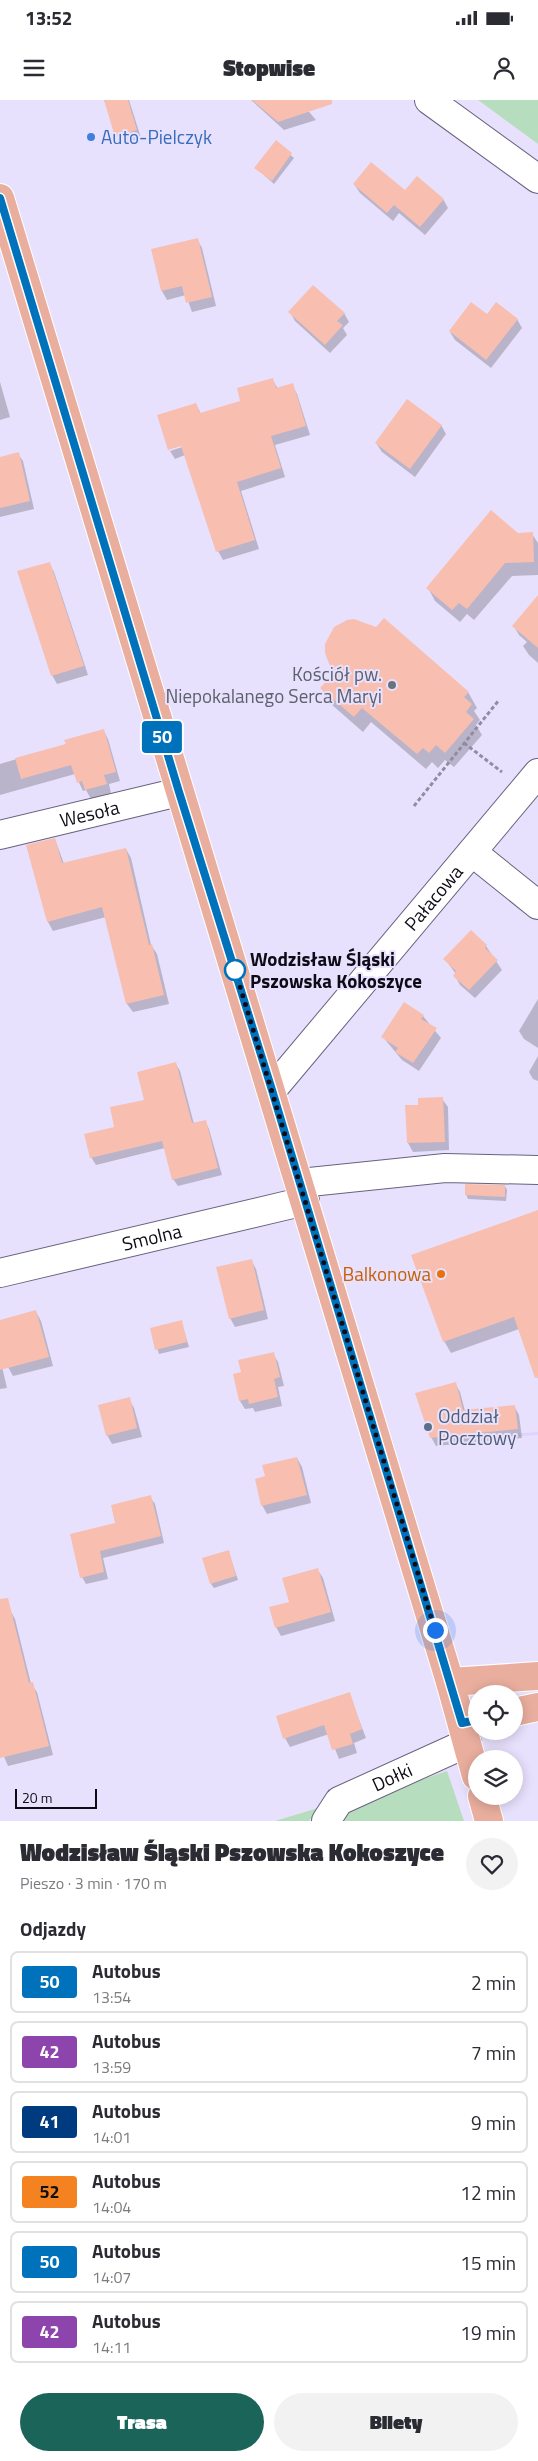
<!DOCTYPE html>
<html lang="pl">
<head>
<meta charset="utf-8">
<style>
  body { margin:0; font-family:"Titillium Web",sans-serif; background:#f2f2f3; color:#2b2b33; height:100vh; display:flex; flex-direction:column; font-size:19px; white-space:nowrap }
  * { box-sizing:border-box; margin:0 }
  p { font-size:16px; color:#7c7c81 }
  .icon { flex:none; width:28px; height:28px; fill:none; stroke:currentColor; stroke-width:2; stroke-linecap:round; stroke-linejoin:round }
  .map { position:relative; height:1721px; overflow:hidden }
  .drawer { display:flex; flex-direction:column; background:#fff; flex:1 }
  .drawer>* { flex:none }
  .badge { padding:0 10px; border-radius:4px; font-size:18px; line-height:32px }
  .buttons { position:absolute; left:468px; top:1585px; display:grid; gap:10px }
  .buttons a { display:grid; place-items:center; width:55px; height:55px; border-radius:50%; background:#fff; box-shadow:0 2px 12px #0003; font-size:25px }
  .scale { position:absolute; left:15px; bottom:12px; width:82px; box-sizing:border-box; padding-left:5px; border:2px solid #0e0b16; border-top:0; font-size:14px; line-height:18px; white-space:nowrap; color:#0e0b16; -webkit-text-stroke:4px #e8e1fd; paint-order:stroke }
  .you { position:absolute; width:25px; height:25px; margin:-12px; border:4px solid #fff; border-radius:50%; background:#1a73e8; box-shadow:0 0 0 8px #1a73e833 }
  .map>.badge { position:absolute; translate:-50% -50%; box-shadow:0 0 0 2px #fff }
  h2 { padding:0 20px; font-size:19px; line-height:45px }
  .round { display:grid; place-items:center; flex:none; width:52px; height:52px; border-radius:26px; background:#f2f2f3 }
  .headline { display:flex; align-items:center; justify-content:space-between; height:85px; padding:0 20px }
  h1 { font-size:24px; font-weight:800; line-height:38px }
  .action { display:flex; gap:10px; margin-top:auto; padding:10px 20px }
  .action a { flex:1; height:58px; border-radius:30px; background:#1a645a; color:#fff; font-size:20px; font-weight:800; line-height:58px; text-align:center }
  .action a+a { background:#f2f2f3; color:#2b2b33 }
  ul { padding:0; list-style:none }
  li { display:flex; align-items:center; gap:15px; height:62px; margin:0 10px 8px; padding:0 10px; border:2px solid #e1e1e2; border-radius:8px }
  li div { flex:1 }
  li b { display:block; font-size:19px }
  li em { font-style:normal }
  li .badge { min-width:55px; font-weight:700; text-align:center }
  .status { display:flex; justify-content:space-between; align-items:center; height:35px; padding:0 25px; background:#fff; direction:ltr }
  .status svg { height:14px; fill:currentColor }
  header { display:flex; justify-content:space-between; align-items:center; height:65px; padding:0 20px; background:#fff; font-size:22px; font-weight:800 }
  .map>svg:first-child { display:block }
  .built { fill:#ded4fd }
  .green { fill:#b6debe }
  .shadow { fill:#0003 }
  .building { fill:#f8bfb0 }
  .lines { fill:none; stroke-linecap:round; stroke-linejoin:round }
  .minor-casing { stroke:#69617e; stroke-width:30 }
  .major-casing { stroke:#fff; stroke-width:30 }
  .path { stroke:#918ca1; stroke-width:3; stroke-dasharray:4 2.5; stroke-linecap:butt }
  .minor { stroke:#fff; stroke-width:28 }
  .major { stroke:#e9ae9e; stroke-width:28 }
  .line-casing { stroke:#fff; stroke-width:11 }
  .line { stroke:#0072bc; stroke-width:8 }
  .walk { stroke:#0e0b16; stroke-width:5; stroke-dasharray:0 9 }
  .shop-dot { fill:#3f7fe0; stroke:#e8e1fd; stroke-width:2 }
  .worship-dot { fill:#6b7280; stroke:#e8e1fd; stroke-width:2 }
  .stop-dot { fill:#fff; stroke:#0072bc; stroke-width:2.5 }
  .food-dot { fill:#e8710a; stroke:#e8e1fd; stroke-width:2 }
  .service-dot { fill:#5c6f8a; stroke:#e8e1fd; stroke-width:2 }
  .labels { text-anchor:middle; stroke-width:4; stroke-linejoin:round; paint-order:stroke }
  .shop-label { font-size:19px; fill:#366cbe; stroke:#e8e1fd; text-anchor:start }
  .worship-label { font-size:19px; fill:#5b616d; stroke:#e8e1fd; text-anchor:end }
  .street-label { font-size:19px; fill:#0e0b16; stroke:#e8e1fd }
  .stop-label { font-size:19px; font-weight:bold; fill:#0e0b16; stroke:#e8e1fd; text-anchor:start }
  .food-label { font-size:19px; fill:#c56008; stroke:#e8e1fd; text-anchor:end }
  .service-label { font-size:19px; fill:#4e5e75; stroke:#e8e1fd; text-anchor:start }
</style>
</head>
<body>
<div class="status"><b>13:52</b><svg viewBox="0 0 49 12"><path d="M0 12V9h3v3zM5 12V6h3v6zM10 12V3h3v9zM15 12V0h3v12zM26 1h20v11H26zM47 4h2v5h-2z"/></svg></div>
<header><svg class="icon" aria-label="menu" viewBox="0 0 24 24"><path d="M4 6h16M4 12h16M4 18h16"/></svg>Stopwise<svg class="icon" aria-label="person" viewBox="0 0 24 24"><circle cx="12" cy="8" r="4"/><path d="M4 21q1-7 8-7t8 7"/></svg></header>
<div class="map">
<svg width="538" height="1721" viewBox="0 0 538 1721">
  <rect width="100%" height="100%" fill="#e8e1fd"/>
  <polygon class="built" points="538,1332 538,1335 468,1339 468,1337"/>
  <g class="green">
    <polygon points="478,0 538,0 538,44"/>
    <polygon points="447,1671 464,1721 339,1721 361,1700"/>
    <polygon points="318,1708 309,1721 275,1721"/>
  </g>
  <g class="shadow">
    <polygon points="104,0 129,0 141,38 121,45"/>
    <polygon points="251,0 310,0 305,7 316,20 284,30"/>
    <polygon points="276,42 294,58 274,84 256,68"/>
    <polygon points="354,84 443,99 448,108 425,135 399,113 393,121 360,93"/>
    <polygon points="197,139 202,148 216,206 192,212 186,195 167,200 162,191 153,150"/>
    <polygon points="290,212 344,213 349,222 343,228 347,235 330,253 295,221"/>
    <polygon points="517,219 522,228 491,268 455,240 450,232"/>
    <polygon points="272,279 278,289 292,285 297,294 310,335 275,345 285,377 241,391 259,449 223,460 218,451 185,355 175,359 170,351 188,345 196,304 201,314 241,302"/>
    <polygon points="0,282 10,317 0,320"/>
    <polygon points="441,325 446,334 415,377 382,352 376,343"/>
    <polygon points="18,354 23,361 34,409 0,417 0,358"/>
    <polygon points="518,434 532,434 538,443 538,475 512,476 474,520 467,514 460,522 435,501 428,488"/>
    <polygon points="49,463 54,472 88,575 57,584 52,575"/>
    <polygon points="538,497 538,563 529,555 523,546 527,542 519,535 514,526"/>
    <polygon points="322,589 468,592 477,608 474,611 480,620 476,625 482,635 454,667 445,660 438,668 432,662 426,669 371,622 363,632 331,604"/>
    <polygon points="103,630 108,639 120,681 109,684 111,693 91,699 86,690 83,691 75,674 0,695 0,664 67,644"/>
    <polygon points="55,739 64,764 126,749 131,758 151,845 157,854 169,904 133,912 127,904 106,817 53,831 48,822 27,746"/>
    <polygon points="486,846 502,870 475,898 460,885 455,876 456,874 445,859"/>
    <polygon points="538,899 538,948 524,939 519,931"/>
    <polygon points="423,916 441,938 419,971 402,960 383,937"/>
    <polygon points="538,956 538,981 533,979 529,972"/>
    <polygon points="176,964 180,971 194,1024 205,1021 209,1029 222,1075 178,1086 173,1079 165,1048 96,1065 91,1057 116,1028 146,1000"/>
    <polygon points="442,999 448,1007 449,1050 413,1052 408,1043 420,1006"/>
    <polygon points="505,1086 507,1090 506,1101 468,1099 466,1094"/>
    <polygon points="538,1119 538,1279 519,1229 451,1253 444,1241"/>
    <polygon points="251,1160 256,1169 268,1219 235,1227 230,1218"/>
    <polygon points="36,1212 41,1221 53,1266 13,1276 8,1267 0,1236 0,1221"/>
    <polygon points="181,1221 189,1247 159,1254 151,1229"/>
    <polygon points="273,1254 278,1262 284,1286 278,1287 282,1306 255,1312 253,1308 245,1309 240,1301 243,1273"/>
    <polygon points="0,1258 7,1288 0,1289"/>
    <polygon points="455,1283 460,1292 465,1311 514,1306 519,1315 522,1338 436,1346 431,1337"/>
    <polygon points="129,1299 134,1308 142,1337 112,1344 107,1335"/>
    <polygon points="297,1358 302,1367 311,1403 267,1414 262,1405"/>
    <polygon points="150,1397 155,1404 164,1443 103,1458 108,1479 86,1484 82,1477 116,1424"/>
    <polygon points="230,1456 238,1480 214,1488 211,1484"/>
    <polygon points="317,1469 323,1478 335,1521 281,1536 276,1527 290,1503"/>
    <polygon points="10,1510 15,1519 31,1584 37,1592 53,1655 8,1666 0,1647 0,1512"/>
    <polygon points="349,1594 366,1638 354,1643 357,1653 339,1659 329,1634 290,1647 285,1638"/>
  </g>
  <g class="building">
    <polygon points="104,0 128,0 137,30 115,37"/>
    <polygon points="252,0 332,0 332,4 278,22"/>
    <polygon points="276,40 292,53 272,81 254,68"/>
    <polygon points="371,62 405,90 417,76 444,99 420,127 394,105 387,113 353,84"/>
    <polygon points="198,138 212,197 186,203 182,186 161,191 151,149"/>
    <polygon points="313,185 345,213 337,221 343,225 325,245 288,212"/>
    <polygon points="471,202 487,214 496,202 518,219 486,260 449,231"/>
    <polygon points="273,278 276,288 293,283 306,326 271,336 281,368 237,382 255,440 216,452 181,346 168,350 157,315 196,303 200,313 240,301 237,288"/>
    <polygon points="407,299 442,325 410,369 375,343"/>
    <polygon points="19,352 30,401 0,408 0,357"/>
    <polygon points="491,410 518,433 533,432 534,462 505,463 467,509 459,503 452,510 426,488"/>
    <polygon points="50,462 84,566 51,576 17,471"/>
    <polygon points="538,495 538,548 512,526"/>
    <polygon points="384,518 469,592 464,597 472,604 466,612 474,619 445,653 436,645 429,653 423,648 417,654 362,608 354,617 320,588 333,574 325,553 325,544 334,527 347,520 354,519 376,527"/>
    <polygon points="104,629 116,672 104,675 107,684 85,690 82,681 77,683 71,665 21,679 15,658 66,644 64,640"/>
    <polygon points="55,738 62,763 126,748 149,845 152,844 164,895 126,904 102,807 47,822 26,745"/>
    <polygon points="471,830 487,845 485,848 498,860 469,890 453,876 456,871 443,859"/>
    <polygon points="404,902 424,915 421,919 437,928 413,963 395,952 398,948 381,937"/>
    <polygon points="176,962 192,1023 206,1020 218,1068 172,1080 162,1041 90,1058 84,1034 114,1027 110,1007 144,1000 137,972"/>
    <polygon points="443,997 445,1042 407,1043 405,1005 418,1005 418,998"/>
    <polygon points="465,1084 505,1085 505,1097 465,1095"/>
    <polygon points="538,1110 538,1277 535,1278 514,1217 443,1242 411,1155"/>
    <polygon points="252,1159 264,1210 229,1219 216,1167"/>
    <polygon points="36,1210 49,1257 0,1270 0,1220"/>
    <polygon points="182,1220 187,1242 155,1250 150,1228"/>
    <polygon points="274,1252 280,1277 274,1279 278,1297 249,1304 248,1299 239,1301 233,1274 241,1272 238,1260"/>
    <polygon points="456,1282 463,1310 515,1305 518,1329 430,1338 415,1293"/>
    <polygon points="130,1297 137,1328 106,1336 98,1305"/>
    <polygon points="297,1357 307,1395 261,1406 255,1379 265,1376 262,1365"/>
    <polygon points="151,1395 161,1436 100,1451 104,1472 80,1478 70,1434 115,1423 111,1405"/>
    <polygon points="229,1450 236,1476 210,1484 202,1458"/>
    <polygon points="318,1468 331,1512 275,1528 269,1507 289,1502 282,1478"/>
    <polygon points="8,1498 29,1583 33,1582 49,1646 0,1658 0,1499"/>
    <polygon points="350,1592 362,1629 350,1634 353,1644 332,1650 324,1625 283,1639 276,1616"/>
  </g>
  <g class="lines">
    <defs>
      <g id="minor">
        <polyline points="429,0 538,79"/>
        <path id="s1" d="M0,735L179,692"/>
        <polyline points="472,752 538,805"/>
        <path id="s2" d="M272,990L538,673"/>
        <polyline points="300,1083 445,1068 538,1070"/>
        <path id="s3" d="M0,1173L305,1101"/>
        <path id="s4" d="M326,1721L339,1701L467,1643"/>
      </g>
      <g id="major">
        <path d="M0,98C149,593 301,1087 450,1582L476,1676"/>
        <polyline points="450,1582 538,1576"/>
        <polyline points="514,1612 538,1607"/>
        <polyline points="482,1696 489,1721"/>
      </g>
    </defs>
    <use href="#minor" class="minor-casing"/>
    <use href="#major" class="major-casing"/>
    <g class="path">
      <polyline points="464,643 502,672"/>
      <polyline points="414,706 499,600"/>
    </g>
    <use href="#minor" class="minor"/>
    <use href="#major" class="major"/>
  </g>
  <g class="lines">
    <defs>
      <polyline id="line" points="0,98 179,692 272,990 462,1623 476,1620"/>
    </defs>
    <use href="#line" class="line-casing"/>
    <use href="#line" class="line"/>
    <polyline class="walk" points="235,870 435,1530"/>
  </g>
  <circle class="shop-dot" cx="91" cy="37" r="5"/>
  <circle class="worship-dot" cx="392" cy="585" r="5"/>
  <circle class="stop-dot" cx="235" cy="870" r="10"/>
  <circle class="food-dot" cx="441" cy="1174" r="5"/>
  <circle class="service-dot" cx="428" cy="1327" r="5"/>
  <g class="labels">
    <g class="shop-label">
      <text x="101" y="44">Auto-Pielczyk</text>
    </g>
    <g class="worship-label">
      <text x="382" y="581">Kościół pw.<tspan x="382" dy="22">Niepokalanego Serca Maryi</tspan></text>
    </g>
    <g class="street-label">
      <text dy="7" stroke="none"><textPath href="#s1" startOffset="92">Wesoła</textPath></text>
      <text dy="7" stroke="none"><textPath href="#s2" startOffset="251">Pałacowa</textPath></text>
      <text dy="7" stroke="none"><textPath href="#s3" startOffset="156">Smolna</textPath></text>
      <text dy="7" stroke="none"><textPath href="#s4" startOffset="82">Dołki</textPath></text>
    </g>
    <g class="stop-label">
      <text x="250" y="866">Wodzisław Śląski<tspan x="250" dy="22">Pszowska Kokoszyce</tspan></text>
    </g>
    <g class="food-label">
      <text x="431" y="1181">Balkonowa</text>
    </g>
    <g class="service-label">
      <text x="438" y="1323">Oddział<tspan x="438" dy="22">Pocztowy</tspan></text>
    </g>
  </g>
</svg>
<div class="buttons">
<a><svg class="icon" aria-label="locate" viewBox="0 0 24 24"><circle cx="12" cy="12" r="6"/><path d="M12 2v4M12 18v4M2 12h4M18 12h4"/></svg></a>
<a><svg class="icon" aria-label="layers" viewBox="0 0 24 24"><path d="M12 4l9 5-9 5-9-5zM3 14l9 5 9-5"/></svg></a>
</div>
<div class="scale">20 m</div>
<div class="you" style="left:435px;top:1530px"></div>
<b class="badge" style="left:162px;top:637px;background:#0072bc;color:#fff">50</b>
</div>
<section class="drawer">
<div class="headline"><div><h1>Wodzisław Śląski Pszowska Kokoszyce</h1><p>Pieszo · 3 min · 170 m</p></div><a class="round"><svg class="icon" aria-label="heart" viewBox="0 0 24 24"><path d="M12 20l-8-8c-3-5 5-10 8-4 3-6 11-1 8 4z"/></svg></a></div>
<h2>Odjazdy</h2>
<ul>
<li><span class="badge" style="background:#0072bc;color:#fff">50</span><div><b>Autobus</b><p>13:54</p></div><em>2 min</em></li>
<li><span class="badge" style="background:#8e44ad;color:#fff">42</span><div><b>Autobus</b><p>13:59</p></div><em>7 min</em></li>
<li><span class="badge" style="background:#003b80;color:#fff">41</span><div><b>Autobus</b><p>14:01</p></div><em>9 min</em></li>
<li><span class="badge" style="background:#f58220;color:#111">52</span><div><b>Autobus</b><p>14:04</p></div><em>12 min</em></li>
<li><span class="badge" style="background:#0072bc;color:#fff">50</span><div><b>Autobus</b><p>14:07</p></div><em>15 min</em></li>
<li><span class="badge" style="background:#8e44ad;color:#fff">42</span><div><b>Autobus</b><p>14:11</p></div><em>19 min</em></li>
</ul>
<div class="action"><a>Trasa</a><a>Bilety</a></div>
</section>
</body>
</html>
